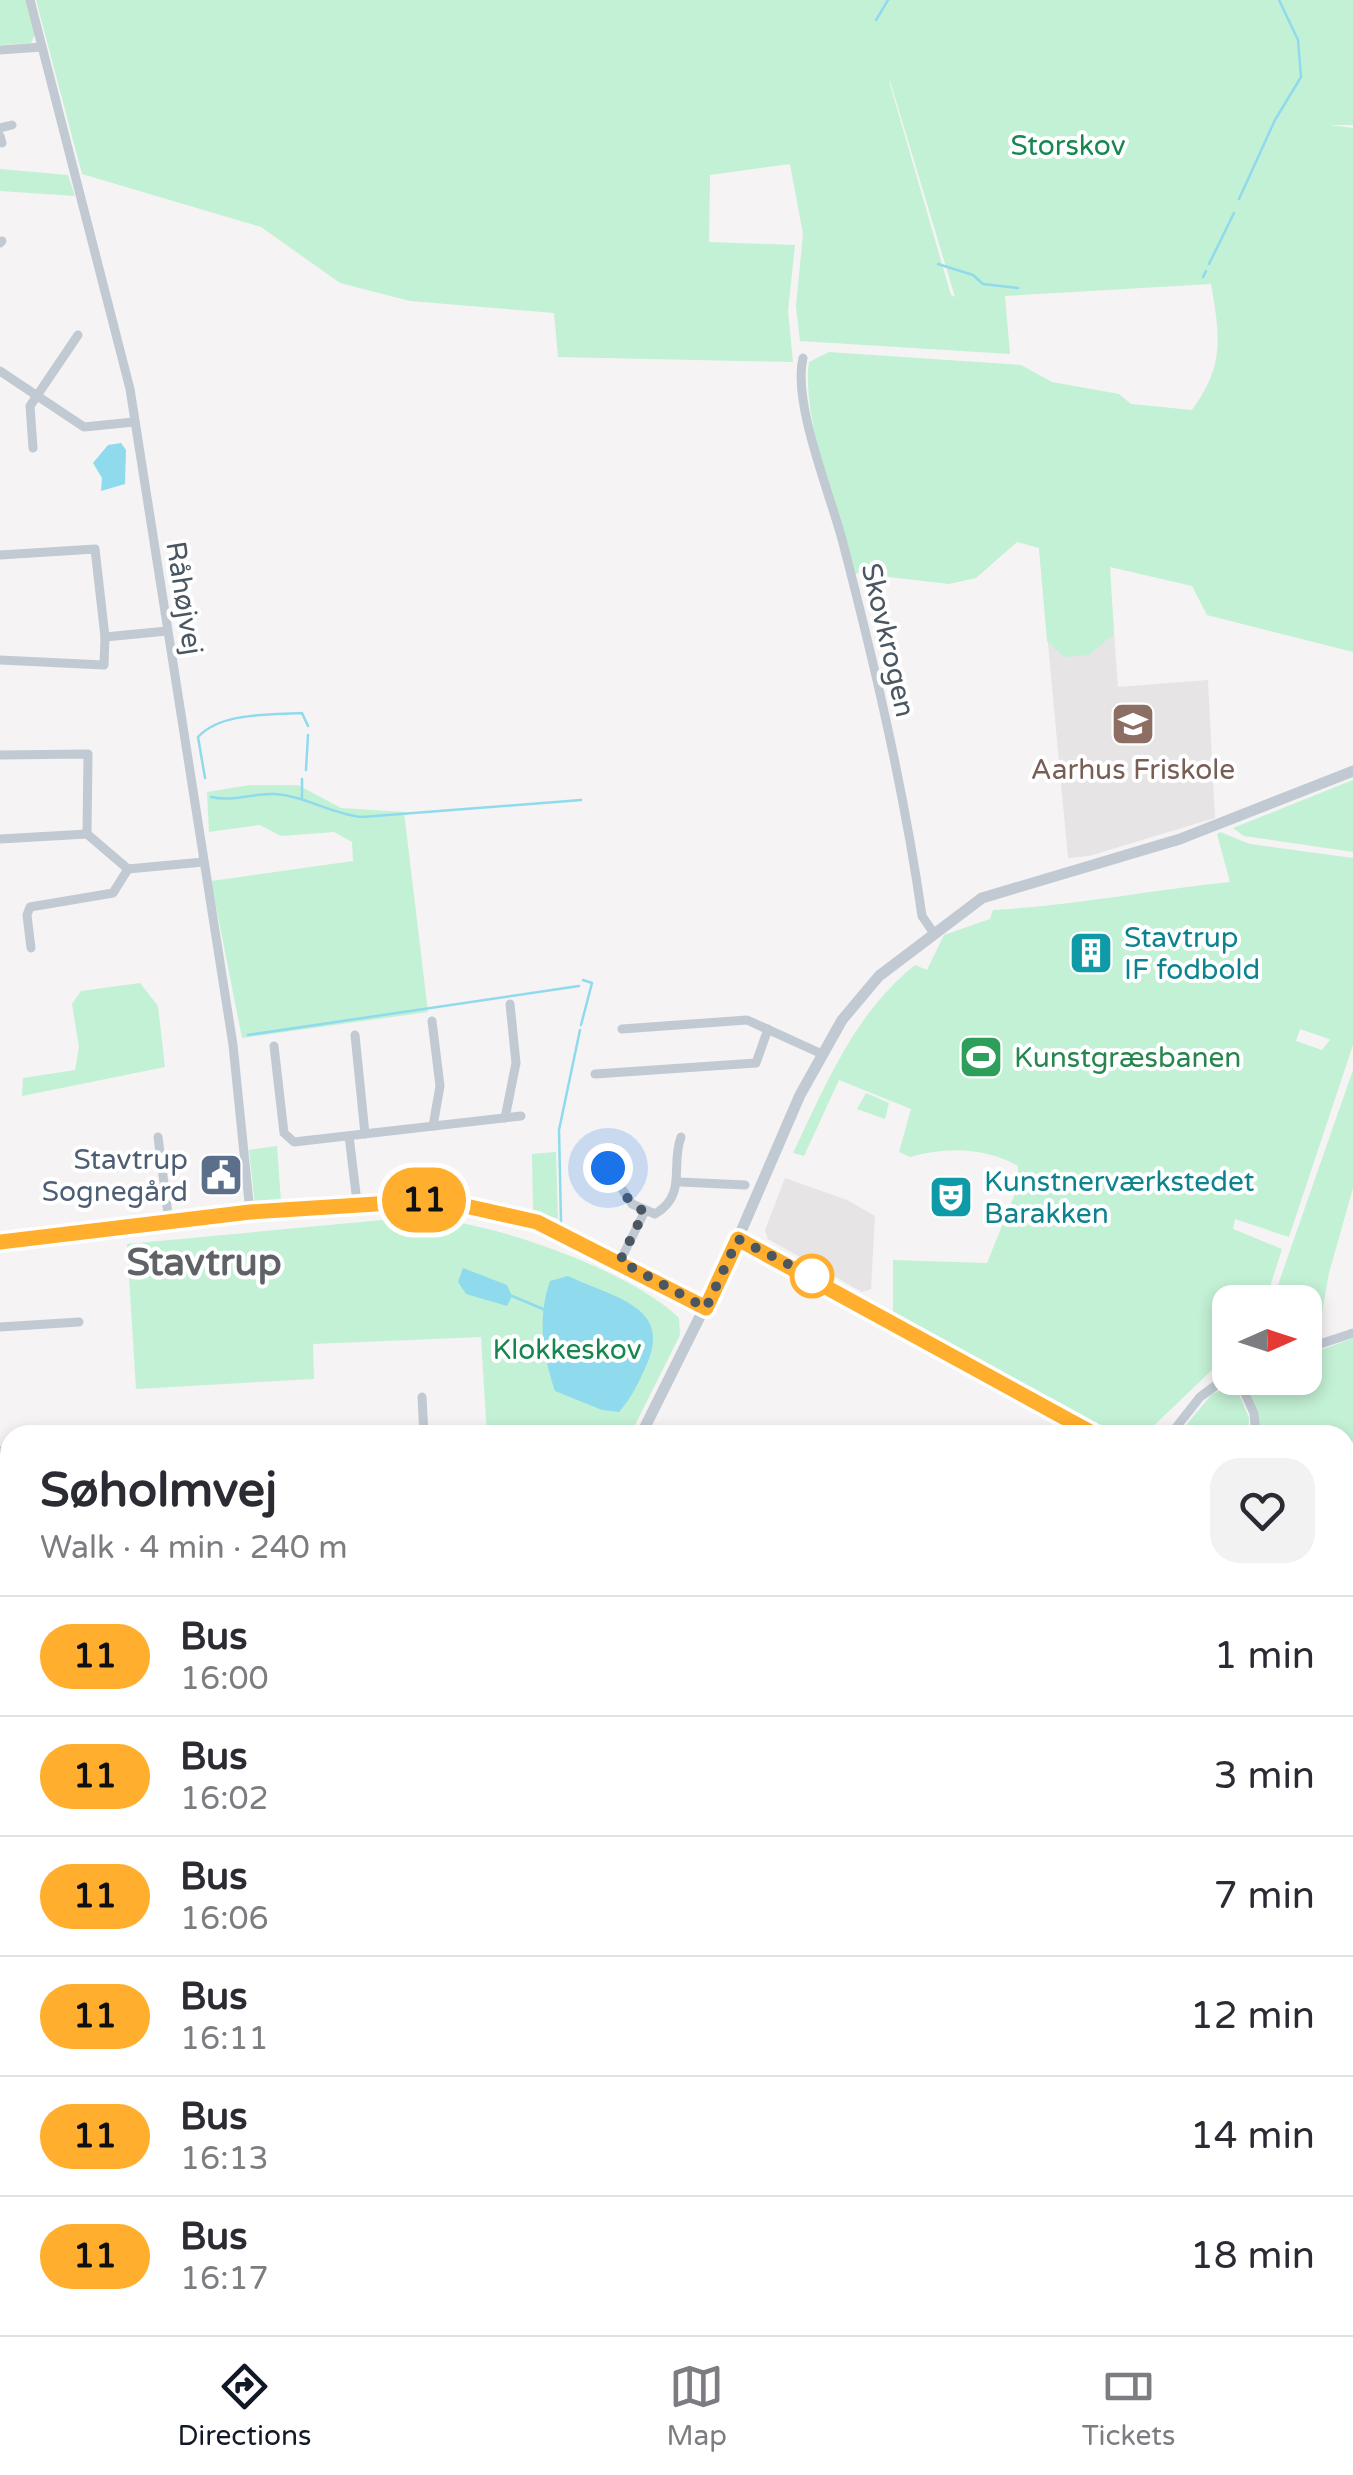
<!DOCTYPE html>
<html lang="en">
<head>
<meta charset="utf-8">
<style>
  body { margin:0; font-family:"Varela Round",sans-serif; background:#f2f2f3; color:#2b2b33; height:100vh; display:flex; flex-direction:column; font-size:38px; white-space:nowrap }
  * { box-sizing:border-box; margin:0 }
  p { font-size:32px; color:#7c7c81 }
  .icon { flex:none; width:55px; height:55px; fill:none; stroke:currentColor; stroke-width:2; stroke-linecap:round; stroke-linejoin:round }
  .map { position:relative; flex:1; overflow:hidden }
  .drawer { position:absolute; left:0px; top:1425px; width:1355px; height:910px; display:flex; flex-direction:column; background:#fff; border-radius:30px 30px 0 0; box-shadow:0 5px 15px #0003 }
  .drawer>* { flex:none }
  .badge { padding:0 20px; border-radius:32px; font-size:35px; line-height:65px }
  .needle { width:65px; rotate:87deg }
  .tools { position:absolute; left:1212px; top:1285px; display:grid; gap:20px }
  .tools a { display:grid; place-items:center; width:110px; height:110px; border-radius:20px; background:#fff; box-shadow:0 5px 15px #0003; font-size:50px }
  .you { position:absolute; width:50px; height:50px; margin:-25px; border:8px solid #fff; border-radius:50%; background:#1a73e8; box-shadow:0 0 0 15px #1a73e833 }
  .map>.badge { position:absolute; translate:-50% -50%; box-shadow:0 0 0 5px #fff }
  .round { display:grid; place-items:center; flex:none; width:105px; height:105px; border-radius:30px; background:#f2f2f3 }
  .head { display:flex; align-items:center; justify-content:space-between; height:170px; padding:0 40px }
  h1 { font-size:48px; font-weight:700; line-height:75px }
  ul { padding:0; list-style:none }
  li { display:flex; align-items:center; gap:30px; height:120px; padding:0 40px; border-top:2px solid #e1e1e2 }
  li div { flex:1 }
  li b { display:block; font-size:38px }
  li em { font-style:normal }
  li .badge { min-width:110px; font-weight:700; text-align:center }
  .dock { display:flex; justify-content:space-around; align-items:center; height:140px; border-top:2px solid #e1e1e2; background:#fff; font-size:28px; color:#7c7c81 }
  .dock a { display:grid; justify-items:center; gap:5px }
  .dock .current { color:#111827 }
  .map>svg:first-child { display:block }
  .education { fill:#e6e4e5 }
  .green { fill:#c3f1d5; fill-rule:evenodd }
  .water { fill:#90daee }
  .lines { fill:none; stroke-linecap:round; stroke-linejoin:round }
  .stream { stroke:#90daee; stroke-width:2.5 }
  .minor { stroke:#c1cad2; stroke-width:9 }
  .tertiary { stroke:#c1cad2; stroke-width:11 }
  .line-casing { stroke:#fff; stroke-width:22 }
  .line { stroke:#ffae2d; stroke-width:15 }
  .walk { stroke:#4a5661; stroke-width:10; stroke-dasharray:0 18 }
  .stop-dot { fill:#fff; stroke:#ffae2d; stroke-width:5 }
  .labels { text-anchor:middle; stroke-width:8; stroke-linejoin:round; paint-order:stroke }
  .park-label { font-size:28px; fill:#17864f; stroke:#fff }
  .street-label { font-size:28px; fill:#4a5661; stroke:#fff }
  .education-label { font-size:28px; fill:#785e54; stroke:#fff }
  .culture-label { font-size:28px; fill:#0d838f; stroke:#fff; text-anchor:start }
  .leisure-label { font-size:28px; fill:#27864d; stroke:#fff; text-anchor:start }
  .service-label { font-size:28px; fill:#4e5e75; stroke:#fff; text-anchor:end }
  .district-label { font-size:38px; font-weight:bold; fill:#5f6368; stroke:#fff }
</style>
</head>
<body>
<div class="map">
<svg width="1353" height="2335" viewBox="0 0 1353 2335">
  <rect width="100%" height="100%" fill="#f5f3f3"/>
  <g class="education">
    <polygon points="1039,548 1109,567 1118,687 1208,680 1215,818 1089,856 1068,858"/>
    <polygon points="785,1178 847,1200 875,1216 871,1289 862,1292 768,1239 765,1230"/>
  </g>
  <g class="green">
    <polygon points="0,0 27,0 35,34 31,43 0,45"/>
    <path d="M36,0H1353V125H1329L1353,128V652L1207,615L1192,586L1110,567L1114,634L1089,655L1064,657L1047,641L1039,548L1017,542L976,578L949,584L854,573C839,518 801,416 809,362L829,352L1021,365L1052,382L1119,394L1131,404L1192,410C1225,365 1220,336 1211,284L1005,296L1010,354L800,341L796,306L803,234L790,164L710,175L709,242L795,245L788,311L793,362L558,357L554,313L410,301L340,283L261,227L82,174ZM889,81H890L955,297L951,295Z"/>
    <polygon points="0,169 68,175 75,196 0,191"/>
    <polygon points="1353,780 1353,852 1244,836 1233,828"/>
    <polygon points="250,785 298,785 341,808 404,812 428,1012 242,1038 211,881 353,861 352,842 334,832 281,836 260,825 209,832 207,792"/>
    <path d="M1220,832L1250,844L1353,858V1045L1289,1237L1235,1219L1233,1229L1282,1249L1265,1302H1230V1362L1214,1368L1144,1435H1112L893,1315V1260L987,1263L1018,1186V1166C983,1147 947,1147 910,1157L899,1152L911,1109L839,1080L804,1156L793,1153C826,1084 854,1014 915,965L927,970L944,935L990,919L993,910C1073,906 1150,890 1230,882L1217,834ZM1300,1029L1329,1039L1330,1040L1322,1050L1296,1041Z"/>
    <polygon points="140,983 158,1006 165,1067 22,1096 23,1078 75,1070 79,1047 72,1004 81,991"/>
    <polygon points="1353,1070 1353,1188 1329,1273 1318,1335 1305,1338 1305,1302 1272,1302"/>
    <polygon points="866,1093 889,1103 885,1119 857,1109"/>
    <polygon points="277,1146 281,1202 255,1205 249,1150"/>
    <polygon points="556,1152 558,1219 533,1210 532,1154"/>
    <path d="M415,1217C485,1219 629,1269 679,1318L680,1335L630,1435H487L481,1337L313,1344L314,1379L136,1389L127,1244Z"/>
    <polygon points="1353,1338 1353,1441 1345,1440 1345,1435 1260,1435 1258,1410 1245,1382 1305,1378 1305,1356"/>
    <polygon points="1235,1385 1249,1418 1248,1435 1178,1435 1212,1394"/>
    <polygon points="1345,1954 1353,1957 1353,2335 748,2335 755,2325 1345,2325"/>
    <polygon points="10,2210 10,2325 129,2325 130,2333 150,2329 149,2335 2,2335 0,2211"/>
    <polygon points="465,2325 741,2325 734,2335 480,2335"/>
  </g>
  <g class="water">
    <polygon points="121,443 126,450 125,484 101,491 102,478 93,463 108,445"/>
    <polygon points="463,1268 507,1285 512,1296 507,1306 466,1294 458,1282"/>
    <path d="M568,1276C612,1297 673,1306 647,1364C639,1382 632,1397 619,1412L602,1410L555,1391C543,1355 537,1318 550,1281Z"/>
  </g>
  <g class="lines">
    <g class="stream">
      <polyline points="876,20 888,0"/>
      <polyline points="1239,199 1275,120 1301,77 1298,40 1279,0"/>
      <polyline points="938,264 973,275 983,284 1018,288"/>
      <polyline points="1209,264 1234,213"/>
      <polyline points="1203,277 1206,271"/>
      <polyline points="306,770 308,735"/>
      <path d="M205,778L198,737C221,712 270,715 302,713L308,726"/>
      <path d="M211,797C234,802 253,793 275,794C306,796 331,814 362,817L581,800"/>
      <polyline points="302,798 302,779"/>
      <polyline points="581,1025 592,983 583,980"/>
      <polyline points="248,1035 579,986"/>
      <polyline points="561,1222 559,1130 580,1030"/>
      <polyline points="512,1296 543,1309"/>
      <polyline points="822,2325 825,2335"/>
    </g>
    <g class="minor">
      <polyline points="30,0 130,389 233,1045 250,1212"/>
      <polyline points="0,50 42,47"/>
      <polyline points="0,128 12,125"/>
      <polyline points="0,136 2,143"/>
      <polyline points="0,243 2,241"/>
      <path d="M803,358C792,403 831,496 843,543C875,666 904,790 922,916L933,932"/>
      <polyline points="0,371 84,427 134,422"/>
      <polyline points="33,448 30,406 78,335"/>
      <polyline points="0,555 95,549 105,637 104,665 0,660"/>
      <polyline points="105,637 167,631"/>
      <polyline points="0,755 88,754 87,834 128,869 203,862"/>
      <polyline points="0,839 87,834"/>
      <polyline points="31,948 27,915 30,907 113,893 128,869"/>
      <polyline points="432,1021 440,1086 433,1126"/>
      <polyline points="622,1029 747,1020 822,1054"/>
      <polyline points="355,1035 365,1134"/>
      <polyline points="274,1046 284,1133 294,1142 521,1116"/>
      <polyline points="595,1074 756,1063 768,1029"/>
      <polyline points="505,1118 516,1063 510,1004"/>
      <polyline points="349,1136 357,1202"/>
      <polyline points="158,1137 169,1222"/>
      <path d="M615,1148L608,1168L632,1204L655,1214C688,1194 670,1166 681,1137"/>
      <polyline points="680,1182 745,1185"/>
      <polyline points="738,1239 1096,1435"/>
      <polyline points="620,1261 644,1213"/>
      <polyline points="0,1327 79,1322"/>
      <polyline points="1305,1349 1353,1333"/>
      <polyline points="1238,1378 1254,1413 1256,1435"/>
      <polyline points="422,1397 424,1435"/>
      <polyline points="1170,1435 1200,1397 1230,1375"/>
      <polyline points="0,1451 10,1450"/>
      <polyline points="1345,1546 1353,1545"/>
      <polyline points="0,1584 10,1583"/>
      <polyline points="0,1668 10,1667"/>
      <polyline points="0,1856 10,1854"/>
      <polyline points="0,1937 10,1978"/>
      <polyline points="0,1990 10,1987"/>
      <polyline points="0,2140 10,2140"/>
      <polyline points="0,2199 10,2198"/>
      <polyline points="247,2325 248,2335"/>
      <polyline points="365,2325 367,2335"/>
      <polyline points="433,2325 435,2335"/>
    </g>
    <g class="tertiary">
      <polyline points="0,1242 250,1212 439,1200 537,1222 706,1309"/>
      <polyline points="641,1435 733,1250 800,1095 842,1020 879,976 982,898 1180,839 1353,771"/>
      <polyline points="0,2060 10,2058"/>
    </g>
  </g>
  <g class="lines">
    <defs>
      <polyline id="line" points="0,1242 250,1212 439,1200 537,1222 706,1308 738,1239 1096,1435"/>
    </defs>
    <use href="#line" class="line-casing"/>
    <use href="#line" class="line"/>
    <polyline class="walk" points="608,1168 625,1196 644,1212 620,1261 706,1308 738,1239 812,1276"/>
  </g>
  <defs>
    <symbol id="school-square" viewBox="-11 -11 22 22"><rect x="-9" y="-9" width="18" height="18" rx="4" fill="#8d6e63" stroke="#fff"/><path d="M0-5L7-2L0 1L-7-2ZM-4 1L0 2.5L4 1V4Q0 6-4 4Z" fill="#fff"/></symbol>
    <symbol id="building-square" viewBox="-11 -11 22 22"><rect x="-9" y="-9" width="18" height="18" rx="4" fill="#0f9aa8" stroke="#fff"/><path d="M-4-6H4V6H1V3H-1V6H-4ZM-2.5-4.3h1.7v1.8h-1.7ZM.8-4.3h1.7v1.8H.8ZM-2.5-1h1.7V.8h-1.7ZM.8-1h1.7V.8H.8Z" fill="#fff"/></symbol>
    <symbol id="stadium-square" viewBox="-11 -11 22 22"><rect x="-9" y="-9" width="18" height="18" rx="4" fill="#2e9e5b" stroke="#fff"/><path d="M0-5a6.5 5 0 1 0 0 10a6.5 5 0 1 0 0-10ZM-3.5-1.8h7v3.6h-7Z" fill="#fff"/></symbol>
    <symbol id="civic-square" viewBox="-11 -11 22 22"><rect x="-9" y="-9" width="18" height="18" rx="4" fill="#5c6f8a" stroke="#fff"/><path d="M-.6-6.5H3V-4.5H.6V-3L4-1V1h2V6H-6V1h2V-1L-.6-3ZM-1.2 2.5V6h2.4V2.5Z" fill="#fff"/></symbol>
    <symbol id="theatre-square" viewBox="-11 -11 22 22"><rect x="-9" y="-9" width="18" height="18" rx="4" fill="#0f9aa8" stroke="#fff"/><path d="M-5-5.5Q0-4 5-5.5V0Q5 5 0 6Q-5 5-5 0ZM-3.3-2.5H-1v1.5H-3.3ZM1-2.5H3.3v1.5H1ZM-2.8 1Q0 5.5 2.8 1Z" fill="#fff"/></symbol>
  </defs>
  <g fill-rule="evenodd">
    <use href="#school-square" x="1108" y="699" width="50" height="50"/>
    <use href="#building-square" x="1066" y="928" width="50" height="50"/>
    <use href="#stadium-square" x="956" y="1032" width="50" height="50"/>
    <use href="#civic-square" x="196" y="1150" width="50" height="50"/>
    <use href="#theatre-square" x="926" y="1172" width="50" height="50"/>
  </g>
  <circle class="stop-dot" cx="812" cy="1276" r="20"/>
  <g class="labels">
    <g class="park-label">
      <text x="1068" y="155">Storskov</text>
      <text x="567" y="1359">Klokkeskov</text>
    </g>
    <g class="street-label">
      <text transform="translate(185 598) rotate(81)" y="10">Råhøjvej</text>
      <text transform="translate(889 640) rotate(77)" y="10">Skovkrogen</text>
    </g>
    <g class="education-label">
      <text x="1133" y="779">Aarhus Friskole</text>
    </g>
    <g class="culture-label">
      <text x="1124" y="947">Stavtrup<tspan x="1124" dy="32">IF fodbold</tspan></text>
      <text x="984" y="1191">Kunstnerværkstedet<tspan x="984" dy="32">Barakken</tspan></text>
    </g>
    <g class="leisure-label">
      <text x="1014" y="1067">Kunstgræsbanen</text>
    </g>
    <g class="service-label">
      <text x="188" y="1169">Stavtrup<tspan x="188" dy="32">Sognegård</tspan></text>
    </g>
    <g class="district-label">
      <text x="204" y="1275">Stavtrup</text>
    </g>
  </g>
</svg>
<div class="tools">
<a><svg class="needle" viewBox="-14 -14 28 28"><path d="M0-13l5 13h-10z" fill="#e53935"/><path d="M0 13l5-13h-10z" fill="#7c7c81"/></svg></a>
</div>
<div class="you" style="left:608px;top:1168px"></div>
<b class="badge" style="left:424px;top:1200px;background:#ffae2d;color:#111">11</b>
<section class="drawer">
<div class="head"><div><h1>Søholmvej</h1><p>Walk · 4 min · 240 m</p></div><a class="round"><svg class="icon" aria-label="heart" viewBox="0 0 24 24"><path d="M12 20l-8-8c-3-5 5-10 8-4 3-6 11-1 8 4z"/></svg></a></div>
<ul>
<li><span class="badge" style="background:#ffae2d;color:#111">11</span><div><b>Bus</b><p>16:00</p></div><em>1 min</em></li>
<li><span class="badge" style="background:#ffae2d;color:#111">11</span><div><b>Bus</b><p>16:02</p></div><em>3 min</em></li>
<li><span class="badge" style="background:#ffae2d;color:#111">11</span><div><b>Bus</b><p>16:06</p></div><em>7 min</em></li>
<li><span class="badge" style="background:#ffae2d;color:#111">11</span><div><b>Bus</b><p>16:11</p></div><em>12 min</em></li>
<li><span class="badge" style="background:#ffae2d;color:#111">11</span><div><b>Bus</b><p>16:13</p></div><em>14 min</em></li>
<li><span class="badge" style="background:#ffae2d;color:#111">11</span><div><b>Bus</b><p>16:17</p></div><em>18 min</em></li>
</ul>
</section>
</div>
<nav class="dock">
<a class="current"><svg class="icon" aria-label="directions" viewBox="0 0 24 24"><path d="M12 3l9 9-9 9-9-9zM9 14v-3h6M13 9l2 2-2 2"/></svg>Directions</a>
<a><svg class="icon" aria-label="map" viewBox="0 0 24 24"><path d="M3 6l6-2 6 2 6-2v14l-6 2-6-2-6 2zM9 4v14M15 6v14"/></svg>Map</a>
<a><svg class="icon" aria-label="tickets" viewBox="0 0 24 24"><path d="M3 7h18v10H3zM15 7v10"/></svg>Tickets</a>
</nav>
</body>
</html>
